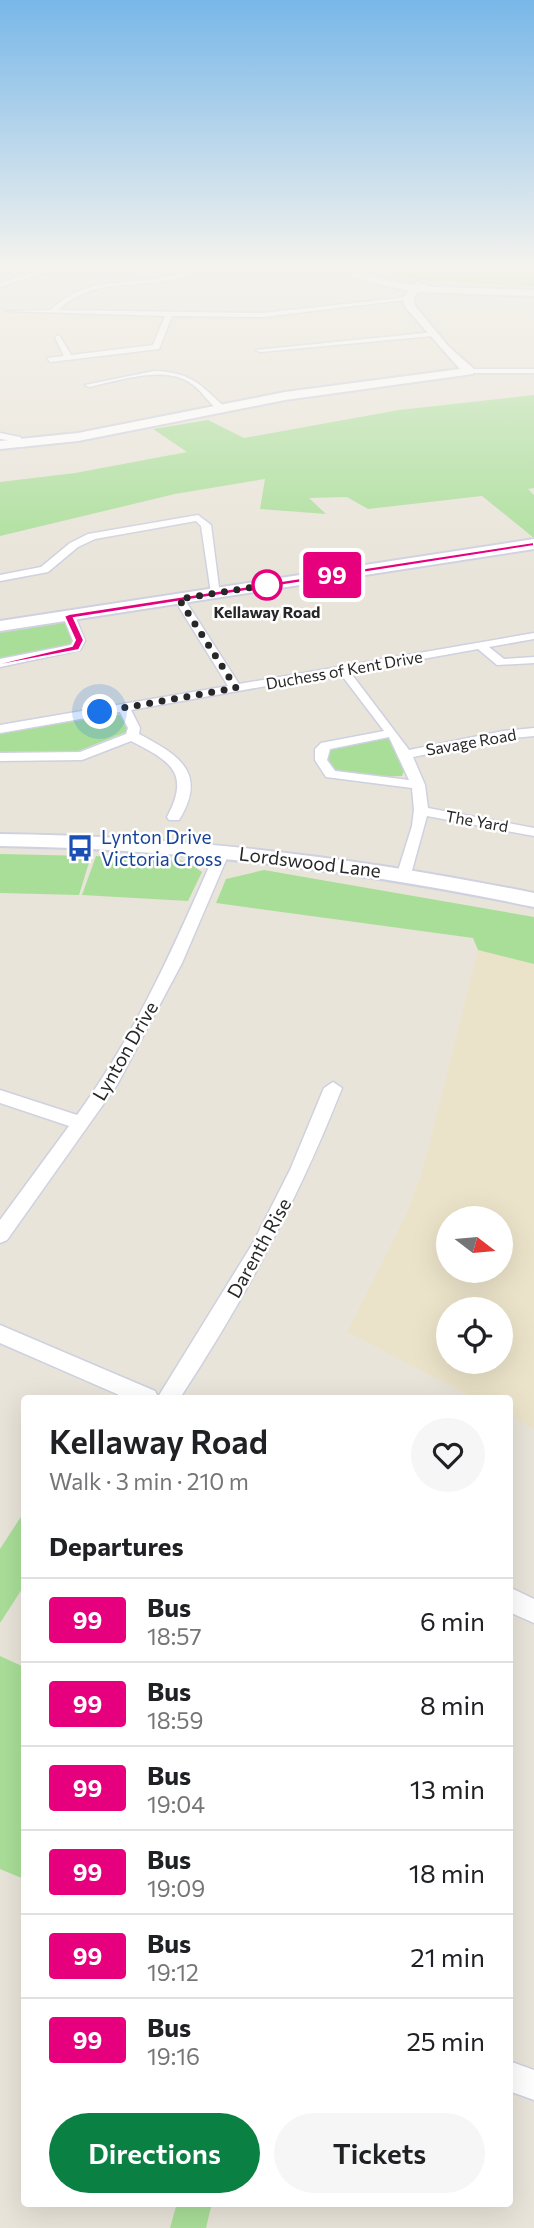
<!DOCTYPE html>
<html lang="en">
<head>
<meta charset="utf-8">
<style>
  body { margin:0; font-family:Commissioner,sans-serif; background:#f6f6f6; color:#202124; height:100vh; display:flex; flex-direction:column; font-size:26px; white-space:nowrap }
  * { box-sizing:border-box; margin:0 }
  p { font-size:23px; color:#757577 }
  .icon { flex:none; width:38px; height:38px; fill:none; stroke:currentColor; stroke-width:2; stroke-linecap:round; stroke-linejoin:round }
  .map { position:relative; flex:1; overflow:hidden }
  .side { position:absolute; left:21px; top:1395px; width:492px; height:812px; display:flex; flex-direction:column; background:#fff; border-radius:7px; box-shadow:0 7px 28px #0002 }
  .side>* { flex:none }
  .badge { padding:0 14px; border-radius:5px; font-size:24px; line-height:46px }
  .needle { width:46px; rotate:106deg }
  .buttons { position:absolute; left:436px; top:1206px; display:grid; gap:14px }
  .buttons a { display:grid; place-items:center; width:77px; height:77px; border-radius:50%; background:#fff; box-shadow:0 7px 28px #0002; font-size:35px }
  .you { position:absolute; width:35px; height:35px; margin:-18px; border:5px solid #fff; border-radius:50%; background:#1a73e8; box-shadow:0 0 0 10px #1a73e833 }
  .map>.badge { position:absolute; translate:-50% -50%; box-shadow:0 0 0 4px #fff }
  h2 { padding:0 28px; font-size:26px; line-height:63px }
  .round { display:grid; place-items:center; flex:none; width:74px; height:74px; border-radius:37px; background:#f6f6f6 }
  .overview { display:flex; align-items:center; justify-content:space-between; height:119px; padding:0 28px }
  h1 { font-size:33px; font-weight:600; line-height:52px }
  .button { display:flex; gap:14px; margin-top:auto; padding:14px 28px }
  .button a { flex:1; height:80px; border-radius:42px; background:#0b8043; color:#fff; font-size:28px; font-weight:600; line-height:80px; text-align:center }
  .button a+a { background:#f6f6f6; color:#202124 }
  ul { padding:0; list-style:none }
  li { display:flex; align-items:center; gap:21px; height:84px; padding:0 28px; border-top:2px solid #e0e0e0 }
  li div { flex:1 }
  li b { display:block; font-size:26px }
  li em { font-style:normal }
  li .badge { min-width:77px; font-weight:700; text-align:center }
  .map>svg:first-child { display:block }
  .education { fill:#ebe3c9; fill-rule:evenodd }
  .green { fill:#a9de98 }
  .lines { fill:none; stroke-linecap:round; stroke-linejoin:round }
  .street-casing { stroke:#cfd0e0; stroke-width:3 }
  .secondary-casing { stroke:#cfd0e0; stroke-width:4 }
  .street { fill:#fff; fill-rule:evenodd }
  .secondary { fill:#fff; fill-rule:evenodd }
  .line { fill:#e6007e; stroke:#fff; stroke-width:2 }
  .walk { stroke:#272727; stroke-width:7; stroke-dasharray:0 12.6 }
  .stop-dot { fill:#fff; stroke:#e6007e; stroke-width:3.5 }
  .labels { text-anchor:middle; stroke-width:5; stroke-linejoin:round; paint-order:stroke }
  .far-stop-label { font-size:16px; font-weight:bold; fill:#272727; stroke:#fff }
  .far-street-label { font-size:16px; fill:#272727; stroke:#fff }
  .transit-label { font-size:19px; fill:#164399; stroke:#fff; text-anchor:start }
  .street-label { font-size:19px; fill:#272727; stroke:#fff }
</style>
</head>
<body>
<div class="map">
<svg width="534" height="2228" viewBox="0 0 534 2228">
  <rect width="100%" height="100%" fill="#e9e4d9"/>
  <path class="education" d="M478,950L534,964V1429L509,1416V1398H474L347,1332L404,1219L422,1173ZM448,1218H500V1270H448ZM448,1309H500V1362H448Z"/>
  <g class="green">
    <polygon points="414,265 490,265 503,273 534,272 534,287 420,280 377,270"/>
    <polygon points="534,395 534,488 528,489 534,495 534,538 482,496 368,509 347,497 309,498 326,514 260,509 265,479 175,494 0,536 0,482 75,473 187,452 153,429 208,420 244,438 399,410"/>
    <polygon points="69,616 79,645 0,663 0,626"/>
    <polygon points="108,714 120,715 126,726 126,732 78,751 0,753 0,733"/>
    <polygon points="386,738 390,739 405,768 402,776 379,777 333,771 327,762 330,749"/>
    <polygon points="0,854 91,856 79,895 0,893"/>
    <polygon points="96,856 186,861 202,872 188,901 82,895"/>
    <polygon points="264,870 534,917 534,964 478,950 473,938 216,903 226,879"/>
    <polygon points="24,1512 24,1586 0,1623 0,1549"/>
    <polygon points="0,1656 24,1667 24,1879 0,1869"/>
    <polygon points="177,2203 212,2203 206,2228 170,2228"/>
  </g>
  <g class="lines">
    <defs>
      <g id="street">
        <polygon points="71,265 86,265 37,275 0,287 0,283 34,272"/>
        <path d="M196,265H204C163,298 98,269 59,310L263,313L408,297L412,299L263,317L172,316L159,349L50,362L47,358L64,356L55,337L59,335L71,355L153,345L165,316L6,311L51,310C91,268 151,293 196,265Z"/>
        <polygon points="435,332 432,336 260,352 256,350"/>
        <polygon points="466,369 534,369 534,373 469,373"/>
        <path d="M154,371C193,372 201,386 227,409L220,411C209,404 203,392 192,384C164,364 119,381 89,387L85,385Z"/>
        <polygon points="0,433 20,437 26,444 22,447 14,441 0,439"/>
        <polygon points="198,515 211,525 220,595 211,593 201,526 196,521 95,539 78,547 48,572 0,581 0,575 41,567 70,543 88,534"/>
        <path d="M175,597H183L239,684L534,633V639L489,647L504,659L534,657V663L497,665L478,649L350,672L409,750L503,731L534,728V736L503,739L413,757L425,785L428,808L534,828V836L427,816L411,874L409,877H399L397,874L412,826L414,810L412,788L326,777L315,760V749L321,743L384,731L340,673L131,710L140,728L139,734C179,755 208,773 179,820H169L167,817C191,772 170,761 131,741L82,760L0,761V753L80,752L126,734L128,728L120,712L0,733V725L228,686L174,599ZM389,737L409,780L335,771L327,760L330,749Z"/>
        <polygon points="69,613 75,616 85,641 80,650 0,667 0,659 71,645 73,641 63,616"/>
        <path d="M223,847L230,851L182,963L117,1085L7,1240L0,1243V1220L69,1126L0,1103V1090L77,1115C136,1034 176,942 216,851Z"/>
        <path d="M333,1082L342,1088C299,1198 244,1300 180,1398H126L0,1343V1325L155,1391L158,1397L253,1243L290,1170L324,1088Z"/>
        <polygon points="509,1587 534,1599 534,1623 509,1612"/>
        <polygon points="509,2061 534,2070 534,2100 509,2091"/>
      </g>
      <g id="secondary">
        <polygon points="332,265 345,265 385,280 412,285 417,282 432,287 534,290 534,296 418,292 413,299 415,306 449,347 473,368 473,374 285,400 78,441 0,449 0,441 78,433 285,392 460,369 405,307 403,299 408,291 356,278"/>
        <polygon points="534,539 534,549 0,631 0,621"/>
        <path d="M0,834C181,836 357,857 534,893V907C357,870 181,849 0,846Z"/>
      </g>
    </defs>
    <use href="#street" class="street-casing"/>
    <use href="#secondary" class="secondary-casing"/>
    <use href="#street" class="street"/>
    <use href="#secondary" class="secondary"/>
  </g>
  <linearGradient id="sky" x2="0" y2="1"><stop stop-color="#78b7e8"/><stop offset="0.46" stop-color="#f5f3ee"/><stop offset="1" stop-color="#f5f3ee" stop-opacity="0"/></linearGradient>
  <rect width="534" height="577" fill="url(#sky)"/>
  <polygon class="line" points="534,542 534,546 74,618 84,640 79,650 0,665 0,663 72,646 75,640 64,616 69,614"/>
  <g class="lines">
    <polyline class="walk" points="100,712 236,688 179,599 267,585"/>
  </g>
  <defs>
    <symbol id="bus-bare" viewBox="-9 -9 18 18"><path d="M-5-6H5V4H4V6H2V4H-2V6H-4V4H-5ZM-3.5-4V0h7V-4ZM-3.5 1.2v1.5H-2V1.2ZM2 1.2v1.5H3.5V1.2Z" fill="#1a4fb4" stroke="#fff" stroke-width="2.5" paint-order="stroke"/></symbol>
  </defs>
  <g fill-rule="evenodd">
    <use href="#bus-bare" x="61" y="829" width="38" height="38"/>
  </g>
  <circle class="stop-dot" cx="267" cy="585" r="14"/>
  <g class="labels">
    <g class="far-stop-label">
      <text x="267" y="618">Kellaway Road</text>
    </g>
    <g class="far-street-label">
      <text transform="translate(344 670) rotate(-10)" y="6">Duchess of Kent Drive</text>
      <text transform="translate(471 742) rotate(-10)" y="6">Savage Road</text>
      <text transform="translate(477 821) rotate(10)" y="6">The Yard</text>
    </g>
    <g class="transit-label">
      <text x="101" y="844">Lynton Drive<tspan x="101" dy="22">Victoria Cross</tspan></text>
    </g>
    <g class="street-label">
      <text transform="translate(310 862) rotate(7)" y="7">Lordswood Lane</text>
      <text transform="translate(125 1051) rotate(-60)" y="7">Lynton Drive</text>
      <text transform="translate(259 1248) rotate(-61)" y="7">Darenth Rise</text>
    </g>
  </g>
</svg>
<div class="buttons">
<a><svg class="needle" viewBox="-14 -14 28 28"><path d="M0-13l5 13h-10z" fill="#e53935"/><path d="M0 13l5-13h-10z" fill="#757577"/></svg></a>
<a><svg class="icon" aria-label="locate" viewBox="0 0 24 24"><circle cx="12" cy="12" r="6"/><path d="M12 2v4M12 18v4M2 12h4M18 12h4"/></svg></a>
</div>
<div class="you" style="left:100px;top:712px"></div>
<b class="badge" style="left:332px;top:575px;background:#e6007e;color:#fff">99</b>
<section class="side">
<div class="overview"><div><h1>Kellaway Road</h1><p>Walk · 3 min · 210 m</p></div><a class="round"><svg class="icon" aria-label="heart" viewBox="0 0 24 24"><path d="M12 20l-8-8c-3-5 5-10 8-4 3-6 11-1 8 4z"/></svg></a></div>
<h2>Departures</h2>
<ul>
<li><span class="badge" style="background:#e6007e;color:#fff">99</span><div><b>Bus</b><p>18:57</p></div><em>6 min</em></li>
<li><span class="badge" style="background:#e6007e;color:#fff">99</span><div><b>Bus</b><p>18:59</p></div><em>8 min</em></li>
<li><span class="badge" style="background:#e6007e;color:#fff">99</span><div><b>Bus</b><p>19:04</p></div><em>13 min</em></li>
<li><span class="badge" style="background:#e6007e;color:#fff">99</span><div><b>Bus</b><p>19:09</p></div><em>18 min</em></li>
<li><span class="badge" style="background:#e6007e;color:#fff">99</span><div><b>Bus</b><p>19:12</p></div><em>21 min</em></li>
<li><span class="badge" style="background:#e6007e;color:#fff">99</span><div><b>Bus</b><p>19:16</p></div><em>25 min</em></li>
</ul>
<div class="button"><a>Directions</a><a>Tickets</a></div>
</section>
</div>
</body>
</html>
